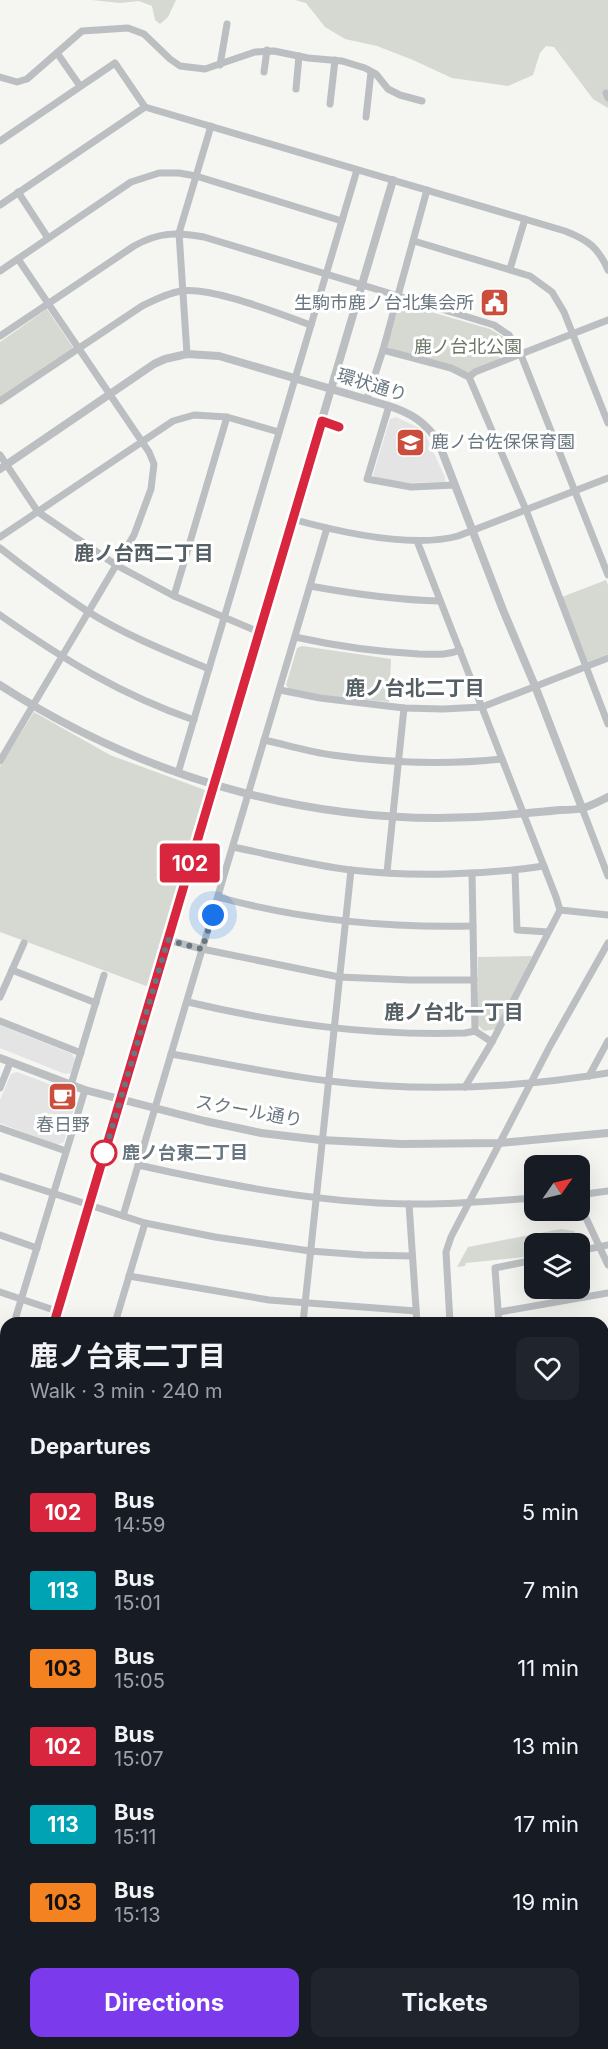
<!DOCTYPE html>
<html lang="en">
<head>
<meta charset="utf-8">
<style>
  body { margin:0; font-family:Inter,"Noto Sans JP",sans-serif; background:#20242c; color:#f1f3f6; height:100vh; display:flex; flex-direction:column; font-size:22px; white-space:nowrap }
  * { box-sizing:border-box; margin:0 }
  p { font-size:20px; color:#9ea1a6 }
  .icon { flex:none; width:33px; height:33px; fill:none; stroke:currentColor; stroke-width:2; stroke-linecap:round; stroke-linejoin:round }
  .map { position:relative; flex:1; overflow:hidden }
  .details { position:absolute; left:0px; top:1317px; width:609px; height:732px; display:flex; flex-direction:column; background:#171b24; border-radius:18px 18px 0 0; box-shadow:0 6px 24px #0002 }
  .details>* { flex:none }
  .badge { padding:0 12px; border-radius:4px; font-size:21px; line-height:39px }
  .needle { width:39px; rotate:56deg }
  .fabs { position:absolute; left:524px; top:1155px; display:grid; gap:12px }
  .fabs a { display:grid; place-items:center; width:66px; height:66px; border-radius:12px; background:#171b24; box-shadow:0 6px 24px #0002; font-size:30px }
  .you { position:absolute; width:30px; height:30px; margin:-15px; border:4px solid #fff; border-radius:50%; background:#1a73e8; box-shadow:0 0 0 9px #1a73e833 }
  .map>.badge { position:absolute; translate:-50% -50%; box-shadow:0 0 0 3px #fff }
  h2 { padding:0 30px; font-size:22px; line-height:54px }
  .round { display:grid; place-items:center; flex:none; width:63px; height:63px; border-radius:12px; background:#20242c }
  .overview { display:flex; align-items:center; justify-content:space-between; height:102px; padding:0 30px }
  h1 { font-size:28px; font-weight:700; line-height:45px }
  .cta { display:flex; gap:12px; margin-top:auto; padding:12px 30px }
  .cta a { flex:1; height:69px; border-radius:12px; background:#7c3aed; color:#fff; font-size:24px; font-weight:700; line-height:69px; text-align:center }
  .cta a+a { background:#20242c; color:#f1f3f6 }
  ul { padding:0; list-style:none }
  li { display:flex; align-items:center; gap:18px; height:78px; padding:0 30px }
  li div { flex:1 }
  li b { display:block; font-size:22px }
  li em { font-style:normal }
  li .badge { min-width:66px; font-weight:700; text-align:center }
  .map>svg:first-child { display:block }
  .built { fill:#e3e4e3 }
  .green { fill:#d5d9d2 }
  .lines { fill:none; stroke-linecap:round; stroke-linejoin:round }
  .stream { stroke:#b2bec1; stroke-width:2 }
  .river { stroke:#b2bec1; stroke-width:15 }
  .minor { stroke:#bbbfc2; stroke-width:7 }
  .tertiary { stroke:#bbbfc2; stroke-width:8 }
  .trunk { stroke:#d2d6d9; stroke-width:10 }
  .line-casing { stroke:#fff; stroke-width:14 }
  .line { stroke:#d7263d; stroke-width:9 }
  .walk { stroke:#68777f; stroke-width:6; stroke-dasharray:0 10.8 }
  .stop-dot { fill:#fff; stroke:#d7263d; stroke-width:3 }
  .labels { text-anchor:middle; stroke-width:6; stroke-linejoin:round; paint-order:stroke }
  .poi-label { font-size:18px; fill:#68777f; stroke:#fff; text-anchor:end }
  .park-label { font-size:18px; fill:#6b7766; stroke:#fff }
  .street-label { font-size:18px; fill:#68777f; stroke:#fff }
  .stop-label { font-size:18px; font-weight:bold; fill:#68777f; stroke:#fff; text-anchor:start }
  .neighbourhood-label { font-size:20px; font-weight:bold; fill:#556065; stroke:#fff }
</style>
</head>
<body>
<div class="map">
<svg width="608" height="2049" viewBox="0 0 608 2049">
  <rect width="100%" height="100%" fill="#f5f5f2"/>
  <g class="built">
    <polygon points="396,417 417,427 425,434 445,477 445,482 410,483 378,479 373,475 390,419"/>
    <polygon points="0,1025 72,1054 75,1059 71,1073 65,1074 0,1048"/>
    <polygon points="17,1072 73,1093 77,1098 64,1142 57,1145 0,1123 0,1100 11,1074"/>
  </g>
  <g class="green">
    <polygon points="92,0 176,0 168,17 160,24 155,20 152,6 139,1 120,3"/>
    <polygon points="295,0 608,0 608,108 593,99 554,47 546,46 540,53 533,75 508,86 452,78 413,60 377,46 345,39 325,27 306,3"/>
    <polygon points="400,303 490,329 507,339 513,354 467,374 387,347"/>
    <polygon points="47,309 74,349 0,398 0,342"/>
    <polygon points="606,580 608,585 608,654 588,662 562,597"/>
    <polygon points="302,646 391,659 389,702 326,696 289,689 286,685 297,648"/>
    <polygon points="34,712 110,755 205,790 206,795 149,987 0,932 0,767"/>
    <polygon points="532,956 496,1029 484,1031 478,1025 478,957"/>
    <polygon points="561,1229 574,1231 582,1244 579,1247 579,1244 534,1244 534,1256 466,1263 465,1266 457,1267 468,1247"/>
    <polygon points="608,1839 608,2049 459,2049 449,2043 603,2043 603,1844"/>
    <polygon points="234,2043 368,2043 368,2049 235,2049"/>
  </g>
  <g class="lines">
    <polyline class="stream" points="603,1770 608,1768"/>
    <g class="river">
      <polyline points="0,1900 6,1905"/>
      <polyline points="6,2049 7,2043"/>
    </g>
    <g class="minor">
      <polyline points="57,53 80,86"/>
      <polyline points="220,65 227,24"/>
      <polyline points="264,72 267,50"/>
      <polyline points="0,77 17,82 27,79 82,31 128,28 144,34 170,59 180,66 205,69 255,52 274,51 308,58 342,61 365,68 376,74 388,89 400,95 422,101"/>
      <polyline points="296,89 299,56"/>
      <polyline points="606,93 608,98"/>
      <polyline points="330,104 335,60"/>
      <polyline points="366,117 371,72"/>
      <path d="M0,141L115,63L145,107L565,231C588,240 598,247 608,270"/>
      <polyline points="18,192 48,238"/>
      <polyline points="0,205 145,107"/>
      <polyline points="414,241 530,276 552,292 564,312 608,423"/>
      <polyline points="510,269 525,219"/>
      <polyline points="0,271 131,182 159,173 179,173 196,176 342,221"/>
      <path d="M0,336L134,246C159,232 176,232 204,237L494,325L509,335L521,355L608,575"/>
      <polyline points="383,350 451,368 469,377 526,510 608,724"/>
      <polyline points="187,354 179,233 211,126"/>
      <polyline points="469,377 475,372 608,320"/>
      <polyline points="367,399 383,350 427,190"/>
      <path d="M0,401L142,306C154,300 168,293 181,291C214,287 279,314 311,325"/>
      <polyline points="389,406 367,479 411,487 455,485"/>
      <polyline points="0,455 38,512 116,565 174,596 259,632"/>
      <path d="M292,519C339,532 411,549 458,536L608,478"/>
      <polyline points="0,537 173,421 194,415 227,417 279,432"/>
      <polyline points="417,541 556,897 560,910 492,1042 465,1087"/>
      <path d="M0,548C28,570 57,591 87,611C125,635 168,652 209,669"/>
      <path d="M310,586C354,594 396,600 440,601"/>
      <polyline points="174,596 227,417"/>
      <path d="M0,615C63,659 121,695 194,720"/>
      <path d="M295,637C336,646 377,652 419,654C434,654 446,656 460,650"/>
      <polyline points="280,690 320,698 404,708 443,709 482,707 608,658"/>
      <path d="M264,740C287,745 309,752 332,755C389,763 446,765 502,759"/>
      <polyline points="0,761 134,535 151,489 154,464 149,452 18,259"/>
      <polyline points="178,773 357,170"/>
      <polyline points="582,808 608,876"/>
      <path d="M233,847C272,855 311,865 351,870C411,877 485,875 544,866"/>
      <polyline points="515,871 517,930 548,932"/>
      <polyline points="387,872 404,708"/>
      <polyline points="472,873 475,1031"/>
      <path d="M218,897C301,920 386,928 473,926"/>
      <polyline points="560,910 608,915"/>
      <polyline points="168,940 202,949 339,977 410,980 474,980"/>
      <polyline points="12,970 96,1003"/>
      <polyline points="0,997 24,943"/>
      <path d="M188,1002C281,1024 369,1036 465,1033L475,1031L492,1042"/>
      <polyline points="0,1021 81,1053"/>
      <path d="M171,1054C224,1063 276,1075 329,1081C422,1092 517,1088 608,1073"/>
      <polyline points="589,1076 608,1041"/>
      <polyline points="71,1085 104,975"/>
      <polyline points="0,1088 10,1063"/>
      <polyline points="0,1128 66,1151"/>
      <path d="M138,1165C228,1185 318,1203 410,1204C452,1205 493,1201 534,1198"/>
      <polyline points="0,1176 145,1223 215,1237 310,1251 363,1255 412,1256"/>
      <polyline points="579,1195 608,1191"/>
      <polyline points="579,1203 608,1265"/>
      <polyline points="409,1204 417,1323"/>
      <polyline points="123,1216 327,528"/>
      <polyline points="0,1235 37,1248"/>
      <polyline points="579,1251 608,1245"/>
      <polyline points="129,1276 269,1300 416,1311"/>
      <polyline points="0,1292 57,1311"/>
      <polyline points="499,1312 608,1293"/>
      <polyline points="14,1323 85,1090"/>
      <polyline points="115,1323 145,1223"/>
      <polyline points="303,1323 351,870"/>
      <polyline points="450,1323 446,1252 451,1237 550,1046 608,943"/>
      <polyline points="499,1323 495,1268 534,1260"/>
      <polyline points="603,1340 608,1363"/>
      <polyline points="0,1371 6,1351"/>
      <polyline points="603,1376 608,1374"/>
      <polyline points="603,1513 608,1520"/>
      <polyline points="603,1578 608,1565"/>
      <polyline points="0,1617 6,1611"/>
      <polyline points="0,1620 6,1629"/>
      <polyline points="0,1716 6,1725"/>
      <polyline points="0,1784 6,1784"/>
      <polyline points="603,1789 608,1788"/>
      <polyline points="0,1873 6,1878"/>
    </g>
    <g class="tertiary">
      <path d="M0,469L154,364L165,359L187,354L219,356L389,406C411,413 425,422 438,441L503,610L535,686L582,808"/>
      <path d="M0,685C150,782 327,831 506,815C524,813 542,812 560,810C568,810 576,810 583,808C591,806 600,801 608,797"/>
      <polyline points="0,1058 85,1090 205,1121 261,1133 321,1140 401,1144 500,1143 608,1133"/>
      <polyline points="54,1323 393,180"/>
      <polyline points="0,1506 6,1485"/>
      <polyline points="0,1520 6,1522"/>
      <polyline points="603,1807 608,1807"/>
      <polyline points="0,1846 6,1844"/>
    </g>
    <g class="trunk">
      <polyline points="0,1920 6,1927"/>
      <polyline points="98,2043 102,2049"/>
    </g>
  </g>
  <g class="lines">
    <defs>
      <polyline id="line" points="54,1323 322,421 339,427"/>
    </defs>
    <use href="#line" class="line-casing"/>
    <use href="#line" class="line"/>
    <polyline class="walk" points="104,1153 104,1155 168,940 202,949 213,915"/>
  </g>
  <defs>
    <symbol id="civic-square" viewBox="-11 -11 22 22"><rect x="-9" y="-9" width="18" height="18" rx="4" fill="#cb4e3c" stroke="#fff"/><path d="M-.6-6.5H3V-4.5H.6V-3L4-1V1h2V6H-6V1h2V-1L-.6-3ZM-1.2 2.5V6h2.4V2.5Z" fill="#fff"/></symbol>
    <symbol id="school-square" viewBox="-11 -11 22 22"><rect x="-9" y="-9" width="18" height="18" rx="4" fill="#cb4e3c" stroke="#fff"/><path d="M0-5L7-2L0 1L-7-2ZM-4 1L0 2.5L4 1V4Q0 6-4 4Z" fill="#fff"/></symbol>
    <symbol id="cafe-square" viewBox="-11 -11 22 22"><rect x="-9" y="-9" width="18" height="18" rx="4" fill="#cb4e3c" stroke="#fff"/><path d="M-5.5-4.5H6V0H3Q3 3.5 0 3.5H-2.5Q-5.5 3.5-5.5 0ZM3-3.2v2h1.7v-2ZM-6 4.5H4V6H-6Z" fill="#fff"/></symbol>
  </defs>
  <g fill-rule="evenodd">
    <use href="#civic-square" x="478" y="286" width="33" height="33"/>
    <use href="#school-square" x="394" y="426" width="33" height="33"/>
    <use href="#cafe-square" x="46" y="1080" width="33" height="33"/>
  </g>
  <circle class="stop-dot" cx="104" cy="1153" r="12"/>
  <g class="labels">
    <g class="poi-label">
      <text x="474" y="309">生駒市鹿ノ台北集会所</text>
      <text x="431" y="448" text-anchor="start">鹿ノ台佐保保育園</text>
      <text x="63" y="1131" text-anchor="middle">春日野</text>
    </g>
    <g class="park-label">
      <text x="468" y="353">鹿ノ台北公園</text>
    </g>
    <g class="street-label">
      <text transform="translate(372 385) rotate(17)" y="6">環状通り</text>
      <text transform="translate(249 1111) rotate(10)" y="6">スクール通り</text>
    </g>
    <g class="stop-label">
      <text x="122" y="1159">鹿ノ台東二丁目</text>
    </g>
    <g class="neighbourhood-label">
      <text x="144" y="560">鹿ノ台西二丁目</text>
      <text x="415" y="695">鹿ノ台北二丁目</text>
      <text x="454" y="1019">鹿ノ台北一丁目</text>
    </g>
  </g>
</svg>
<div class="fabs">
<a><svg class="needle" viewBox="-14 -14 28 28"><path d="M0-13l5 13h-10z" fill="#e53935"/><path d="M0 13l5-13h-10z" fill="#9ea1a6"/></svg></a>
<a><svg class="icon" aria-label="layers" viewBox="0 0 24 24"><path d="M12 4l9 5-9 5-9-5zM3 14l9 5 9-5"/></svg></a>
</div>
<div class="you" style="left:213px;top:915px"></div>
<b class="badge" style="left:190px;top:863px;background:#d7263d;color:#fff">102</b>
<section class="details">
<div class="overview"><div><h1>鹿ノ台東二丁目</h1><p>Walk · 3 min · 240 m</p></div><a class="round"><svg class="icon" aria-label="heart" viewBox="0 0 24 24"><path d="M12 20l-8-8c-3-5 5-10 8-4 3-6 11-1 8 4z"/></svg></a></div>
<h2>Departures</h2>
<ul>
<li><span class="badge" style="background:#d7263d;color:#fff">102</span><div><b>Bus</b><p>14:59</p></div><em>5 min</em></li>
<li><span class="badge" style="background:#00a3b4;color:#fff">113</span><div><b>Bus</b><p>15:01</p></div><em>7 min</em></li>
<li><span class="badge" style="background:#f58220;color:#111">103</span><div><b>Bus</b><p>15:05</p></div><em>11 min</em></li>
<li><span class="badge" style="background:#d7263d;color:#fff">102</span><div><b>Bus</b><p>15:07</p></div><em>13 min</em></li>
<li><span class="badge" style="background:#00a3b4;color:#fff">113</span><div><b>Bus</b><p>15:11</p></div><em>17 min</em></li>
<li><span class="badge" style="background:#f58220;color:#111">103</span><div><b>Bus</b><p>15:13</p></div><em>19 min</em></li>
</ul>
<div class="cta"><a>Directions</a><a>Tickets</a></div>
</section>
</div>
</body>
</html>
